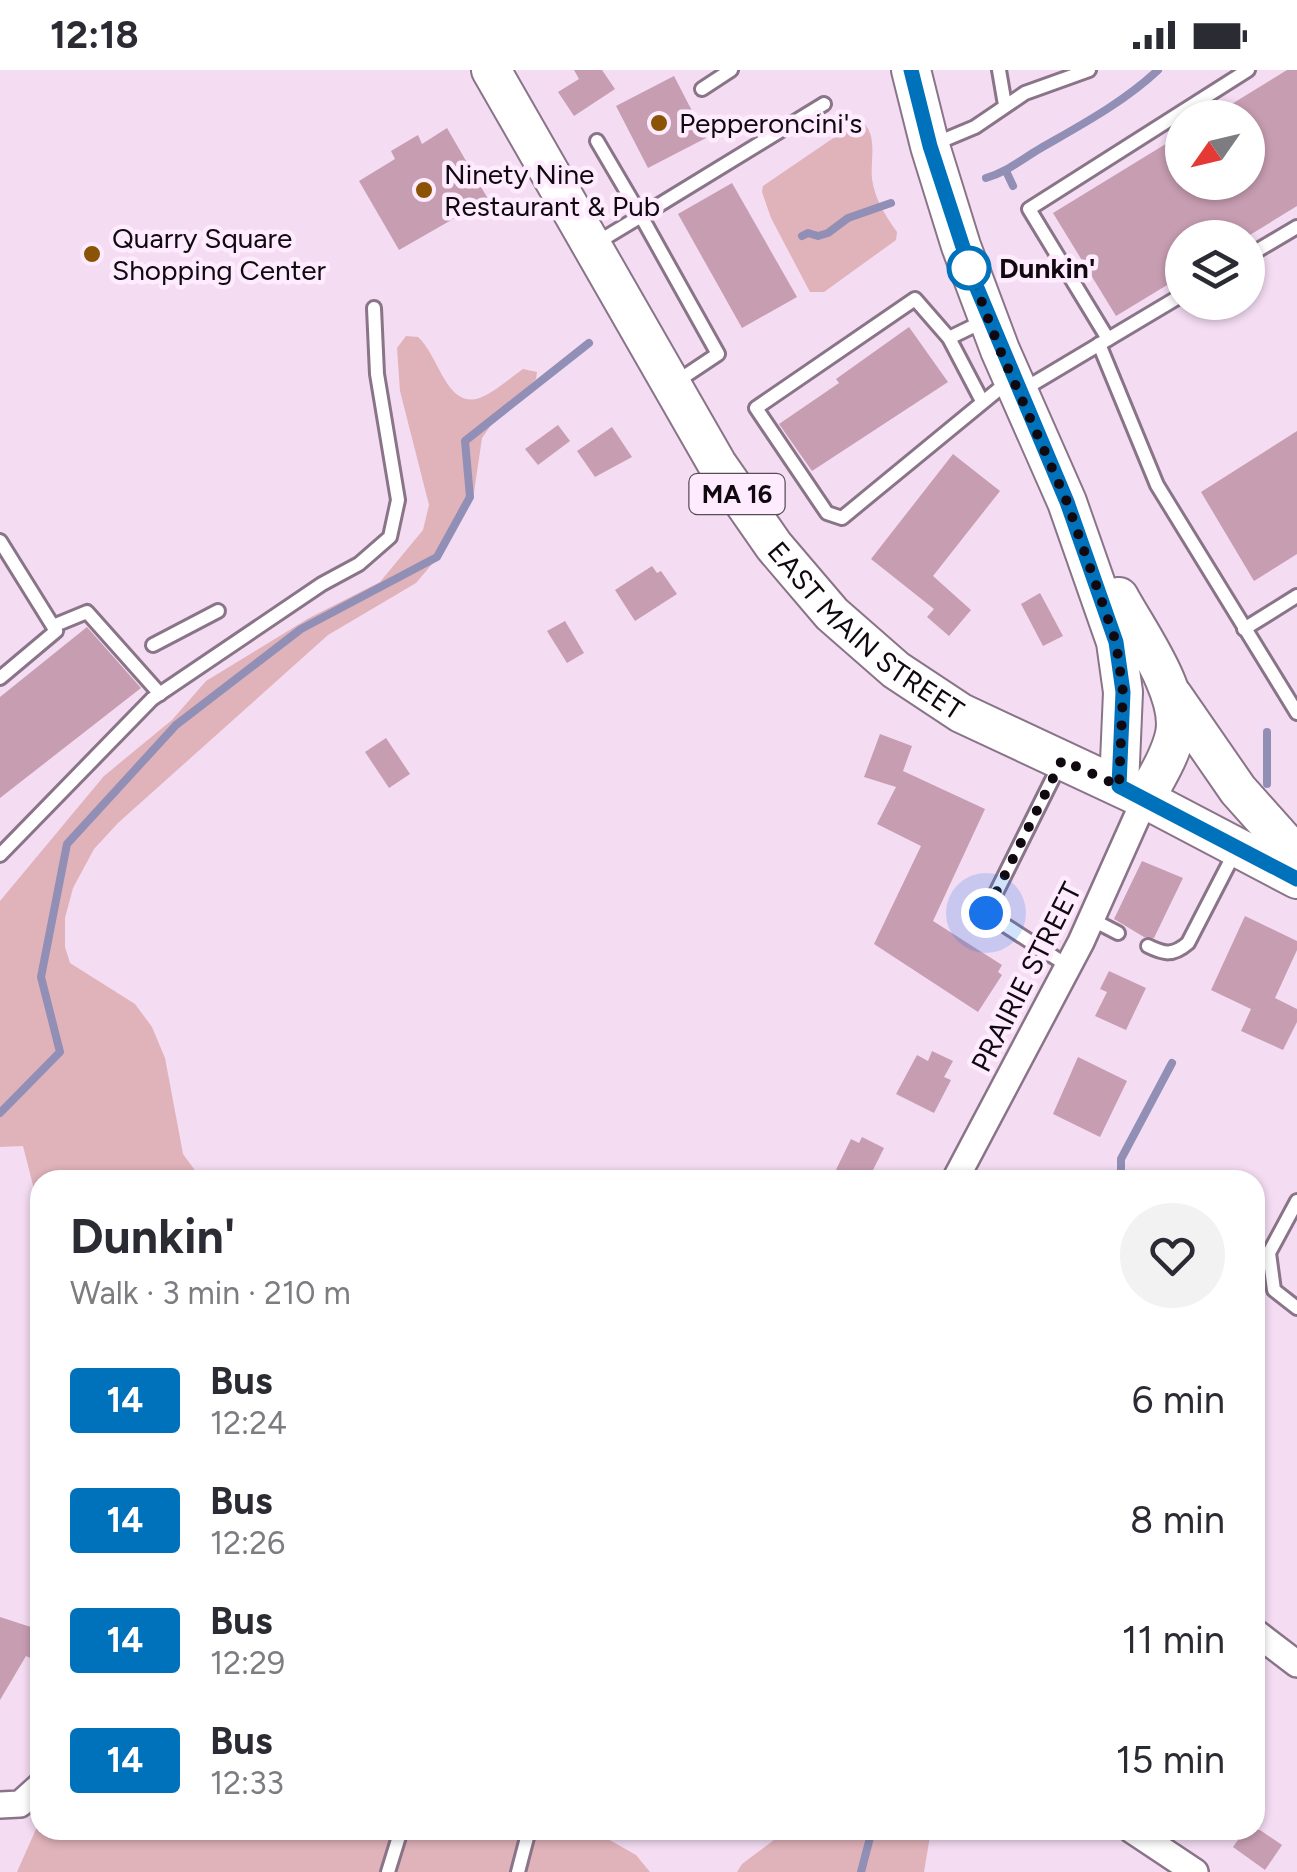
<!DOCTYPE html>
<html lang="en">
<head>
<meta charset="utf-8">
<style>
  body { margin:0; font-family:Figtree,sans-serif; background:#f2f2f3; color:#2b2b33; height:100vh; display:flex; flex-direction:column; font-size:38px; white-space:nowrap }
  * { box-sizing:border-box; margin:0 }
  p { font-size:32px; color:#7c7c81 }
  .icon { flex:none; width:55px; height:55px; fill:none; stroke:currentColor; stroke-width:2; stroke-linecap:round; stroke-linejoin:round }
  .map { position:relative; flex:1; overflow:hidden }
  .details { position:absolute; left:30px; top:1100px; width:1235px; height:670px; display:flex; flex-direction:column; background:#fff; border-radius:30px; box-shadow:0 2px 8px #0004 }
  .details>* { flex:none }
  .badge { padding:0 20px; border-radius:8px; font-size:35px; line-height:65px }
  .needle { width:65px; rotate:236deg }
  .controls { position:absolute; left:1165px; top:30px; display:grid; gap:20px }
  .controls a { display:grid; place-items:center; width:100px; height:100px; border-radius:50%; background:#fff; box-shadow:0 2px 8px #0004; font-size:50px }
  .you { position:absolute; width:50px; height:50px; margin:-25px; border:8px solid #fff; border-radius:50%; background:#1a73e8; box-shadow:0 0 0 15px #1a73e833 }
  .map>.badge { position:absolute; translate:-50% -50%; box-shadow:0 0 0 5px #fff }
  .round { display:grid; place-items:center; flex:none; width:105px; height:105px; border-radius:52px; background:#f2f2f3 }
  .summary { display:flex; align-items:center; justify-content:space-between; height:170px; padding:0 40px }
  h1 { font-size:48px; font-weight:700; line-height:75px }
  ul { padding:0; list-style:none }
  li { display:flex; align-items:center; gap:30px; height:120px; padding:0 40px }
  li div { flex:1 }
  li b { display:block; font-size:38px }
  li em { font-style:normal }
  li .badge { min-width:110px; font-weight:700; text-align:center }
  .status { display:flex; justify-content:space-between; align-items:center; height:70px; padding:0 50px; background:#fff; direction:ltr }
  .status svg { height:28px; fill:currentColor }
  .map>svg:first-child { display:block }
  .green { fill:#e0b2ba }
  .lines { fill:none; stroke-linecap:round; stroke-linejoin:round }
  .stream { stroke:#918fb5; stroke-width:8 }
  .building { fill:#c79db2 }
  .lane-casing { stroke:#897488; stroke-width:18 }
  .street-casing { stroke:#897488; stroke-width:30 }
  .primary-casing { stroke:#897488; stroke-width:42 }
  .lane { stroke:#fff; stroke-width:12 }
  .street { stroke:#fff; stroke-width:25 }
  .primary { stroke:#fff; stroke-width:38 }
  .line-casing { stroke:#fff; stroke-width:22 }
  .line { stroke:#0072bc; stroke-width:15 }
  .walk { stroke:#100910; stroke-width:10; stroke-dasharray:0 18 }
  .poi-dot { fill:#8a5305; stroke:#feebfe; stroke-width:4 }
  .stop-dot { fill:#fff; stroke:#0072bc; stroke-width:5 }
  .labels { text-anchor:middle; stroke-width:9; stroke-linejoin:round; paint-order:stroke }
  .shield { fill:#feebfe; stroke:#574d57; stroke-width:2.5 }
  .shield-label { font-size:25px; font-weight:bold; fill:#100910 }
  .poi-label { font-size:28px; fill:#100910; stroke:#feebfe; text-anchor:start }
  .stop-label { font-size:28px; font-weight:bold; fill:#100910; stroke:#feebfe; text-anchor:start }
  .street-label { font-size:28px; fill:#100910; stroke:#feebfe }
</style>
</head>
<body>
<div class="status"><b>12:18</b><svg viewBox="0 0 49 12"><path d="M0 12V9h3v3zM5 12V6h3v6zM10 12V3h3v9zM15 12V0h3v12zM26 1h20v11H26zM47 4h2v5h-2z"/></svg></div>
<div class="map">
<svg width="1297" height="1802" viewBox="0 0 1297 1802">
  <rect width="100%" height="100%" fill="#f4dcf3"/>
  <g class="green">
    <path d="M863,53C878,65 870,91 872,109C875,130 885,145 897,162L896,170L824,222H810L771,148L762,122L763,116L848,58Z"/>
    <path d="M406,266L418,267C440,287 447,342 482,327C497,320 510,308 523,299L537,302L536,309L496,348L482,368L473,429L444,480L416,513L328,565L118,753L94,779L73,818L65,848V877L70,893L135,934L152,957L165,988L183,1084L202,1110H40V1143L23,1076L0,1077V831L104,706L172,650L206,611L309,548L380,512L423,460L429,435L400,321L397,278Z"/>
    <polygon points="40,1750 40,1760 592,1760 636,1785 650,1802 17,1802"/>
    <polygon points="787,1760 931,1760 924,1802 737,1802 742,1794"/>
  </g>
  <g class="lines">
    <g class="stream">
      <polyline points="1006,101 1013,116"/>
      <path d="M986,108C1007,102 1022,89 1041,78C1081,55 1124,32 1158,0"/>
      <polyline points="802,166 808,163 818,166 828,163 848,148 891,133"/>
      <polyline points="1267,714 1267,662"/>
      <polyline points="0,1043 60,982 41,907 67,774 176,655 301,559 437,487 470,427 465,371 589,273"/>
      <polyline points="1121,1110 1121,1089 1172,993"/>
      <polyline points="861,1802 872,1760"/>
    </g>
  </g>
  <g class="building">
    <polygon points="574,0 602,0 615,19 574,46 558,22 579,9"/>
    <polygon points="1287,0 1297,0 1297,136 1245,168 1182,168 1182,206 1116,246 1053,143 1182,64 1182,112 1248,112 1248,48 1209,48"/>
    <polygon points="674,6 706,68 648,98 616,36"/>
    <polygon points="447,58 488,129 399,180 359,111 395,89 391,81 418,65 422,74"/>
    <polygon points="732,113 797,227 742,258 678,144"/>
    <polygon points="909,257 948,312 812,401 779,354 839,313 836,309"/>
    <polygon points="558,355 570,371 538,395 525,379"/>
    <polygon points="612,357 632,387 595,407 577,381"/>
    <polygon points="1297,361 1297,484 1254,511 1201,422"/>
    <polygon points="953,384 1000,421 933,506 971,540 949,566 927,547 934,539 871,489"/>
    <polygon points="652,496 657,503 661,501 677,524 635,551 615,520"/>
    <polygon points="1040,523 1063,566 1043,576 1021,534"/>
    <polygon points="565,551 584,583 567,593 547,561"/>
    <polygon points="87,557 141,618 0,728 0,627"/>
    <polygon points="880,664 912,676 903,701 985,739 933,851 1002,895 998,902 1002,905 978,942 874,874 921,776 877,754 896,717 864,707"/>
    <polygon points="386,668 410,704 389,718 365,682"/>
    <polygon points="1142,791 1183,808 1154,868 1144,867 1114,849"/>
    <polygon points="1245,846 1297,871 1297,880 1275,928 1297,939 1297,952 1283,980 1241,961 1251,939 1211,920"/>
    <polygon points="1109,901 1146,918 1126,960 1095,946 1107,922 1100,919"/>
    <polygon points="932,981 953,991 944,1007 951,1010 934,1043 896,1024 917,985 928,991"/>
    <polygon points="1078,987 1127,1011 1100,1067 1053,1044"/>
    <polygon points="862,1067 884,1078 868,1110 831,1110 851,1069 859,1073"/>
    <polygon points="0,1547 40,1560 40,1593 26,1586 0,1630"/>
    <polygon points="1245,1760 1260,1760 1282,1775 1265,1800 1233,1777"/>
  </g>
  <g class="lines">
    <defs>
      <g id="lane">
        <polyline points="999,0 1005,35"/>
        <polyline points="702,19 731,0"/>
        <polyline points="932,75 975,57 1025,23 1089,0"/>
        <polyline points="593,175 641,146 597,71"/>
        <polyline points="1248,186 1297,157"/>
        <polyline points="949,268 986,250"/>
        <polyline points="1108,269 1029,139 1248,0"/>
        <polyline points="1099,274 1157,415 1297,643"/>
        <polyline points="673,314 718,284 641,146 824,34"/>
        <polyline points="1021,321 1182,225"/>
        <polyline points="982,331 949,268 915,229 756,338 827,443 842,448 1010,310"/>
        <polyline points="0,471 56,561 0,608"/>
        <polyline points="53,556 87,542 160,624"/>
        <polyline points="1244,559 1297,526"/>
        <polyline points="153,575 218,541"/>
        <polyline points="1061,692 986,843 1068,896"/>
        <polyline points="0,785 152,629 322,514 359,494 390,467 398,430 377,304 374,238"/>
        <polyline points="1091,849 1118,863"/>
        <path d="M1148,876C1164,884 1173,886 1188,873L1235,782"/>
        <polyline points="1297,1131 1269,1183 1274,1220 1297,1238"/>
        <polyline points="388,1802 401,1760"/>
        <polyline points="518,1802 529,1760"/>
      </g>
      <g id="street">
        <polyline points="955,1110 1081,872 1145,729"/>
        <polyline points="1255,1562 1297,1594"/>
        <polyline points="0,1735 20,1734 40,1716"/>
        <polyline points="1132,1760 1195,1802"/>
      </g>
      <g id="primary">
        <path id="s1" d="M491,0L717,394L774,476L832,544L896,600L961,643L1145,729L1297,809"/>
        <polyline points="911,0 930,76 961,176 1000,280 1067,432 1116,572 1123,622 1119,716"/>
        <path d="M1119,527C1138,562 1183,623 1175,664C1170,687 1156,708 1145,729"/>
        <polyline points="1173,626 1238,720 1297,786"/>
      </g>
    </defs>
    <use href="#lane" class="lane-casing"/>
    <use href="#street" class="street-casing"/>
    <use href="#primary" class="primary-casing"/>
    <use href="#lane" class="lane"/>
    <use href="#street" class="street"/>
    <use href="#primary" class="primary"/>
  </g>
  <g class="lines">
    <defs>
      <polyline id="line" points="911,0 930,76 974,211 1067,432 1116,572 1123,622 1119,716 1297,809"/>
    </defs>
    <use href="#line" class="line-casing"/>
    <use href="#line" class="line"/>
    <polyline class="walk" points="969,198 1000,280 1067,432 1116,572 1123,622 1119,716 1062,690 986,843"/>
  </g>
  <g class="poi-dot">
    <circle cx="659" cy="53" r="10"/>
    <circle cx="424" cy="120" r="10"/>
    <circle cx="92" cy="184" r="10"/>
  </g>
  <circle class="stop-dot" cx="969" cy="198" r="20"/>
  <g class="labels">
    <rect class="shield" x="689.5" y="404" width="95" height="40" rx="8"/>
    <g class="shield-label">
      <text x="737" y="433">MA 16</text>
    </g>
    <g class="poi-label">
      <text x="679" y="63">Pepperoncini's</text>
      <text x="444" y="114">Ninety Nine<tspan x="444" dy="32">Restaurant &amp; Pub</tspan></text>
      <text x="112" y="178">Quarry Square<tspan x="112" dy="32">Shopping Center</tspan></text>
    </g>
    <g class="stop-label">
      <text x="999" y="208">Dunkin'</text>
    </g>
    <g class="street-label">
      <text dy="10" stroke="none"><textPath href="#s1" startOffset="680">EAST MAIN STREET</textPath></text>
      <text transform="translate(1026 907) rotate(-63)" y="10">PRAIRIE STREET</text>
    </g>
  </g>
</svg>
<div class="controls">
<a><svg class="needle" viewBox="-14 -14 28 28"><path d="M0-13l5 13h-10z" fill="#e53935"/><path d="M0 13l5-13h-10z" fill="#7c7c81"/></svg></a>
<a><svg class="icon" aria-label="layers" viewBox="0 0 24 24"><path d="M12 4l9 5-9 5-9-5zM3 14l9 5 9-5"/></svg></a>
</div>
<div class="you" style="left:986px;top:843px"></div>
<section class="details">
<div class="summary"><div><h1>Dunkin'</h1><p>Walk · 3 min · 210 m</p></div><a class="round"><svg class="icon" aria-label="heart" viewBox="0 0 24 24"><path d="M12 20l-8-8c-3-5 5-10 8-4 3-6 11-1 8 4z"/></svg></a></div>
<ul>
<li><span class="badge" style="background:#0072bc;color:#fff">14</span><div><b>Bus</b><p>12:24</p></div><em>6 min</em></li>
<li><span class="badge" style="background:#0072bc;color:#fff">14</span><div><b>Bus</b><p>12:26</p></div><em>8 min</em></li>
<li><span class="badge" style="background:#0072bc;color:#fff">14</span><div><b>Bus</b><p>12:29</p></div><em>11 min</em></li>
<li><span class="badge" style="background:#0072bc;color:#fff">14</span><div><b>Bus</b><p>12:33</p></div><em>15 min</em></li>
</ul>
</section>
</div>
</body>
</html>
